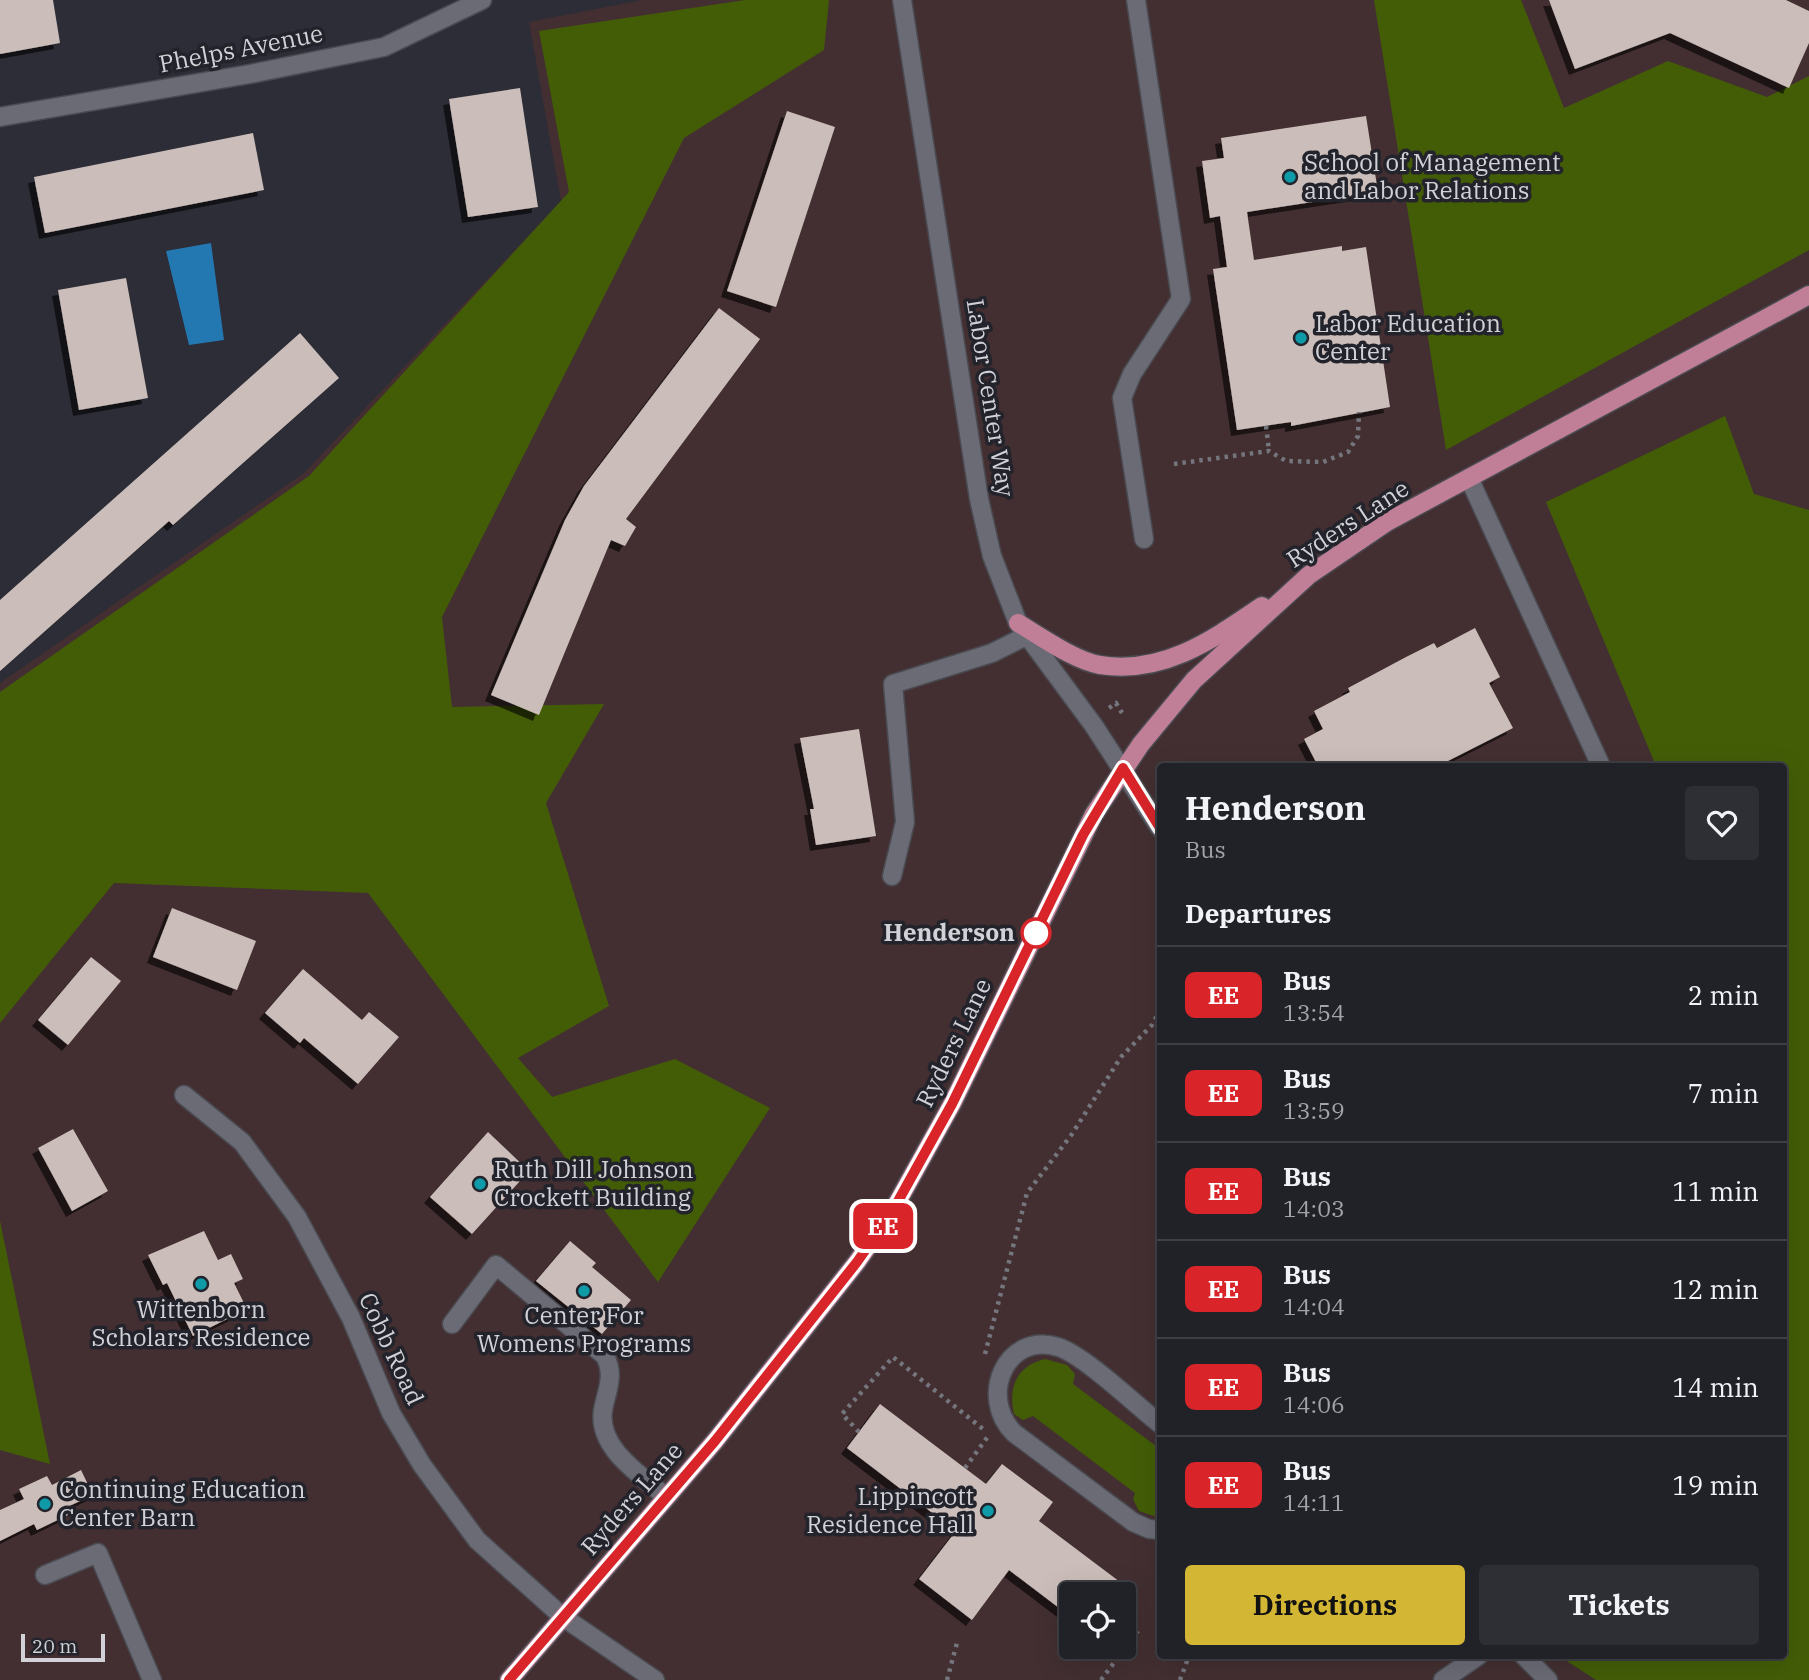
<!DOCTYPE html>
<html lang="en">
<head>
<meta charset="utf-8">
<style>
  body { margin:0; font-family:"IBM Plex Serif",serif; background:#2d2f34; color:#f1f3f6; height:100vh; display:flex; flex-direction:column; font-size:26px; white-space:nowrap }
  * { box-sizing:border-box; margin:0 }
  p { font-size:23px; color:#a2a4a8 }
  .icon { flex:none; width:38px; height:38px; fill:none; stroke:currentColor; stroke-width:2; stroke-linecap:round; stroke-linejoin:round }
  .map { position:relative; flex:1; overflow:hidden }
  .drawer { position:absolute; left:1157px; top:763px; width:630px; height:896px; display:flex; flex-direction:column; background:#212228; border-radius:7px; box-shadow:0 7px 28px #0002,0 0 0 2px #3e3f45 }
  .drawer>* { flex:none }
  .badge { padding:0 14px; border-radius:10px; font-size:24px; line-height:46px }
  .buttons { position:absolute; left:1059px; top:1582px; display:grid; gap:14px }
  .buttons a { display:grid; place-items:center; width:77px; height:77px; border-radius:7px; background:#212228; box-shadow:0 7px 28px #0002,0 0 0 2px #3e3f45; font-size:35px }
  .scale { position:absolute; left:21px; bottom:18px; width:84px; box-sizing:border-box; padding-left:7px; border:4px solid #d1d1d7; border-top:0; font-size:19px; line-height:24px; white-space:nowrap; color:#d1d1d7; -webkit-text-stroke:5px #23232c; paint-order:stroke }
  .map>.badge { position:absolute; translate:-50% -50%; box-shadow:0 0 0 4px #fff }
  h2 { padding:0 28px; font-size:26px; line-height:63px }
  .round { display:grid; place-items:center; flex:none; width:74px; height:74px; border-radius:7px; background:#2d2f34 }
  .summary { display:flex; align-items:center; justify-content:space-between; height:119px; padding:0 28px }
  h1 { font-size:33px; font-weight:700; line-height:52px }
  .primary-button { display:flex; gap:14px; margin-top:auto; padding:14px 28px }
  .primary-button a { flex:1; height:80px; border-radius:7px; background:#d4b635; color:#111; font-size:28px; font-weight:700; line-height:80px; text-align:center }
  .primary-button a+a { background:#2d2f34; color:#f1f3f6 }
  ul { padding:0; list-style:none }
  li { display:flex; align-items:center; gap:21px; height:98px; padding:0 28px; border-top:2px solid #3e3f45 }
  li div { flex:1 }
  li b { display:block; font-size:26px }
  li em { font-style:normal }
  li .badge { min-width:77px; font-weight:700; text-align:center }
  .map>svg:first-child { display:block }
  .education { fill:#432f31; fill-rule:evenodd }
  .green { fill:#435d07 }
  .water { fill:#2478b2 }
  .building { fill:#cbbdb9; filter:url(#shadow) }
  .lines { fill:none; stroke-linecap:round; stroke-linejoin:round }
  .minor-casing { stroke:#4a4a51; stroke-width:21 }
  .major-casing { stroke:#4a4a51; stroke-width:21 }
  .path { stroke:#75767d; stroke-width:4.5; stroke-dasharray:3.5 5; stroke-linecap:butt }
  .minor { stroke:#6a6b75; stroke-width:18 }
  .major { stroke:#c07f96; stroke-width:18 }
  .line-casing { stroke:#fff; stroke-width:16 }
  .line { stroke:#d9252a; stroke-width:10 }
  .culture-dot { fill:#0f9aa8; stroke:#23232c; stroke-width:2.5 }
  .stop-dot { fill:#fff; stroke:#d9252a; stroke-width:3.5 }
  .labels { text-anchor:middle; stroke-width:7; stroke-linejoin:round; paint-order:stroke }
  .street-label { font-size:24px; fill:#d1d1d7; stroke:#23232c }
  .poi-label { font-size:24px; fill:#d1d1d7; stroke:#23232c; text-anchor:start }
  .stop-label { font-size:24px; font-weight:bold; fill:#d1d1d7; stroke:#23232c; text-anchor:end }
</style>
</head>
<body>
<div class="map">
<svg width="1809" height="1680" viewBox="0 0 1809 1680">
  <defs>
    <filter id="shadow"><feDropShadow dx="-6" dy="6" stdDeviation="0" flood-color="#0009"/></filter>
  </defs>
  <rect width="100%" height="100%" fill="#2c2d36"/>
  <path class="education" d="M642,0H1809V1680H0V683L304,473L561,201L529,22ZM1160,766H1783V1656H1160ZM1071,1594H1124V1647H1071Z"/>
  <g class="green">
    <polygon points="745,0 829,0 824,50 684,138 442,617 452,707 604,704 546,803 609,1006 518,1058 552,1097 675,1059 770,1108 658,1282 368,893 114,883 0,1023 0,692 309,476 569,192 539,31"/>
    <polygon points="1374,0 1521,0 1564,108 1668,61 1767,97 1809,76 1809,250 1446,450"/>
    <polygon points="1725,416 1754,494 1809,510 1809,1680 1596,1680 1559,1656 1783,1656 1783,766 1656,766 1546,502"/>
    <polygon points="0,1221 50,1464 0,1450"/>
    <path d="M1045,1359L1067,1365L1075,1374L1073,1384L1160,1449V1518L1139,1511L1133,1499L1135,1493L1033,1416L1023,1420L1014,1414C1008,1386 1017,1366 1045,1359Z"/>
  </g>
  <polygon class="water" points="211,243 224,340 189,345 166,251"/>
  <g class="building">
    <polygon points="0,0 53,0 60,43 0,54"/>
    <polygon points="1549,0 1786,0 1809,11 1809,43 1789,88 1670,33 1575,69"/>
    <polygon points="520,88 538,207 468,217 449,99"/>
    <polygon points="787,111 835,127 776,307 727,291"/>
    <polygon points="1366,116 1378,192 1247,212 1254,260 1342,246 1342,251 1366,247 1390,407 1291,426 1291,422 1237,430 1213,269 1227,267 1220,216 1210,218 1202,161 1224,158 1221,138"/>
    <polygon points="253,133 264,190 45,233 34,177"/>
    <polygon points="126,278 148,398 79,410 58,290"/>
    <polygon points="719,308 760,339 626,519 636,527 625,546 611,540 539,715 491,695 565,520 584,486"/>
    <polygon points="300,333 339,378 173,525 169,521 0,671 0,600"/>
    <polygon points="1475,628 1500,677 1489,683 1513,728 1438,766 1318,766 1304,739 1323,729 1314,711 1350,692 1348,688 1406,657 1434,643 1437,648"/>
    <polygon points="859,729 876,836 816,845 810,809 814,809 800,738"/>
    <polygon points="172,908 256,941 237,990 153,957"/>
    <polygon points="91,957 121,981 68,1045 38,1020"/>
    <polygon points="303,969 362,1020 369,1012 399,1037 358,1084 304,1038 300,1043 265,1013"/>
    <polygon points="73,1129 108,1191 72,1211 38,1148"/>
    <polygon points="488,1132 529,1171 472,1234 430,1197"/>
    <polygon points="204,1231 218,1260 231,1254 243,1279 234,1283 247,1309 193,1336 167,1283 163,1285 148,1255"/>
    <polygon points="570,1241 596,1263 592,1267 631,1300 602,1334 536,1281"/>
    <polygon points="880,1404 986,1484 1002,1464 1030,1485 1053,1502 1039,1521 1136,1594 1071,1594 1071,1617 1009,1570 972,1620 919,1579 956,1531 847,1448"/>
    <polygon points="81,1470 93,1495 65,1508 68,1515 37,1530 34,1524 0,1541 0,1510 24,1499 19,1489 47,1476 52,1485"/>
  </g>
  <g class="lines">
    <defs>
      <g id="minor">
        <polyline points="902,0 979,499 992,556 1018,623 1094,726 1160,828"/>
        <polyline points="1136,0 1181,299 1132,374 1122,398 1144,539"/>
        <polyline points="0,117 250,74 384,47 482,0"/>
        <polyline points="1469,478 1601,766"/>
        <polyline points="892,876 905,822 893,684 992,653 1028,635"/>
        <polyline points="184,1095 242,1142 297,1217 351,1318 391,1413 422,1465 477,1540 563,1617 655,1680"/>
        <path d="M452,1324L496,1265L605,1356C615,1376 607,1389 603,1410C597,1448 640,1474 665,1496"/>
        <path d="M1160,1424C1136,1405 1084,1355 1058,1347C1006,1331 978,1397 1014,1433L1133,1522L1149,1529L1160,1530"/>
        <polyline points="45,1575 98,1553 152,1680"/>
        <polyline points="1524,1656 1548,1680"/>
        <polyline points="1443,1680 1478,1656"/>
      </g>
      <g id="major">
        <path d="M1018,623C1040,636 1075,661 1100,665C1163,675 1212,640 1262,606"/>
        <polyline points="509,1680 715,1441 857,1262 892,1212 952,1104 1094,814 1141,744 1194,680 1309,575 1387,522 1809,295"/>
      </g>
    </defs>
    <use href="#minor" class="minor-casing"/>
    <use href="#major" class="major-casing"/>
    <g class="path">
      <polyline points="1266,426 1269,451"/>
      <polyline points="1174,464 1269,451 1286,461 1323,462 1348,452 1358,436 1359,412"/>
      <polyline points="1109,708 1116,703 1122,713"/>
      <polyline points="985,1354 1027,1193 1072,1134 1121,1057 1152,1025 1160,1010"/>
      <polyline points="859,1432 842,1414 893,1357 983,1429"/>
      <polyline points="965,1468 989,1435"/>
      <polyline points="947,1680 958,1639"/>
      <polyline points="1101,1680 1138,1631"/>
      <polyline points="1180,1680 1189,1656"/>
    </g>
    <use href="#minor" class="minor"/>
    <use href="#major" class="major"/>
  </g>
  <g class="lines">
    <defs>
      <polyline id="line" points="509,1680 715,1441 857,1262 892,1212 952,1104 1083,835 1123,768 1160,828"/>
    </defs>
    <use href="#line" class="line-casing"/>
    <use href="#line" class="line"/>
  </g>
  <g class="culture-dot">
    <circle cx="1290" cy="177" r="7"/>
    <circle cx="1301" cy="338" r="7"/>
    <circle cx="480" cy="1184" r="7"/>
    <circle cx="201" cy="1284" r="7"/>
    <circle cx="584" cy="1291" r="7"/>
    <circle cx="45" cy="1504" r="7"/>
    <circle cx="988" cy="1511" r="7"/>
  </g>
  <circle class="stop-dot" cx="1036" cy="933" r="14"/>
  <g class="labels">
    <g class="street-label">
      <text transform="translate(241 49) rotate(-11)" y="8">Phelps Avenue</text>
      <text transform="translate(990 398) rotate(81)" y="8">Labor Center Way</text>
      <text transform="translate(1348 524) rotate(-33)" y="8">Ryders Lane</text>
      <text transform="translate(954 1043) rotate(-64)" y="8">Ryders Lane</text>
      <text transform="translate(391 1349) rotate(65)" y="8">Cobb Road</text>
      <text transform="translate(632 1499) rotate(-49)" y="8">Ryders Lane</text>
    </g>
    <g class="poi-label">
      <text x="1304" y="171">School of Management<tspan x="1304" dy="28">and Labor Relations</tspan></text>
      <text x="1315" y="332">Labor Education<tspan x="1315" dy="28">Center</tspan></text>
      <text x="494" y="1178">Ruth Dill Johnson<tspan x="494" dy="28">Crockett Building</tspan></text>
      <text x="201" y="1318" text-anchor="middle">Wittenborn<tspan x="201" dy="28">Scholars Residence</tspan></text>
      <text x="584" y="1324" text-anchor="middle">Center For<tspan x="584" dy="28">Womens Programs</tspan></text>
      <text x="59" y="1498">Continuing Education<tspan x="59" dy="28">Center Barn</tspan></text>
      <text x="974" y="1505" text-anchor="end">Lippincott<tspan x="974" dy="28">Residence Hall</tspan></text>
    </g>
    <g class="stop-label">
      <text x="1015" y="941">Henderson</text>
    </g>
  </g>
</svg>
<div class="buttons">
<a><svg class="icon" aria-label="locate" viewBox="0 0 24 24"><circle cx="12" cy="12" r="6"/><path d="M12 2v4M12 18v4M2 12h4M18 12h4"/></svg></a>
</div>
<div class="scale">20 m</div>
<b class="badge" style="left:883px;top:1226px;background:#d9252a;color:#fff">EE</b>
<section class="drawer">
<div class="summary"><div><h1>Henderson</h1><p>Bus</p></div><a class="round"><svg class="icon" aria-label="heart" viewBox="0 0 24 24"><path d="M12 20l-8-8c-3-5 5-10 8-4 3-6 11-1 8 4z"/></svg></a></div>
<h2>Departures</h2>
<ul>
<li><span class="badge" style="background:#d9252a;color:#fff">EE</span><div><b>Bus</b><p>13:54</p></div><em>2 min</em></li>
<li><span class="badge" style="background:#d9252a;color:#fff">EE</span><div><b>Bus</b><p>13:59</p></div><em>7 min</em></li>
<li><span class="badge" style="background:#d9252a;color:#fff">EE</span><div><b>Bus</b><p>14:03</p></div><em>11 min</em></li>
<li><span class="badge" style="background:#d9252a;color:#fff">EE</span><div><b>Bus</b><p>14:04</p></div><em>12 min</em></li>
<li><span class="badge" style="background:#d9252a;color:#fff">EE</span><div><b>Bus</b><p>14:06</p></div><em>14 min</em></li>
<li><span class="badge" style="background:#d9252a;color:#fff">EE</span><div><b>Bus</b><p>14:11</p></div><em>19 min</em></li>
</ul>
<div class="primary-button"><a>Directions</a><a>Tickets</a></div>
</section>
</div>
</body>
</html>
